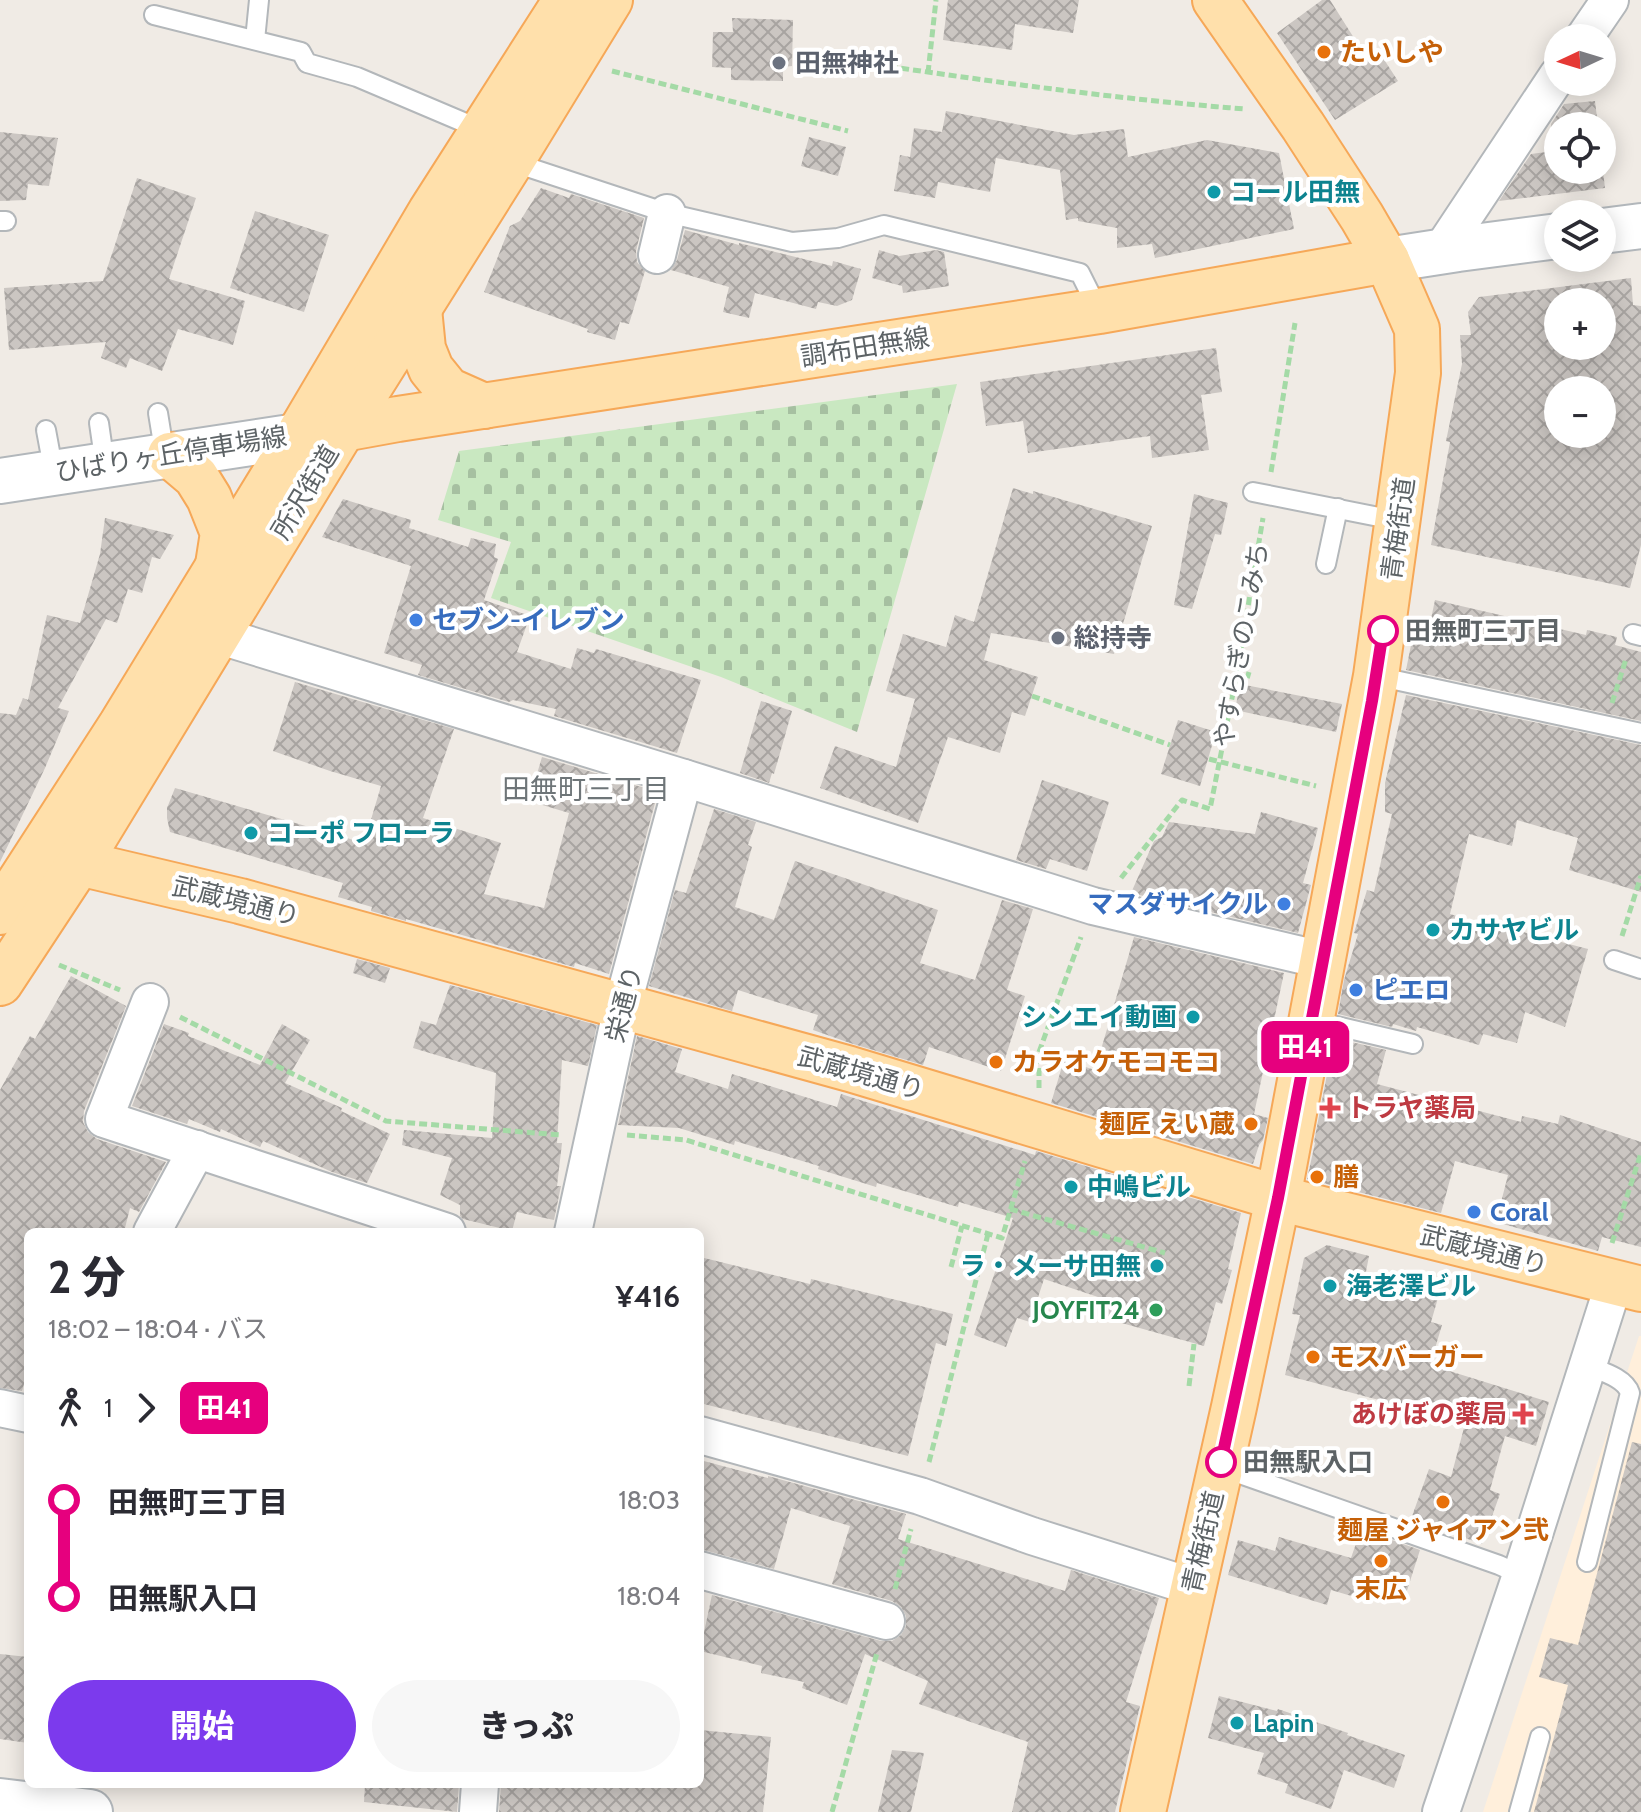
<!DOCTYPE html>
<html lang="ja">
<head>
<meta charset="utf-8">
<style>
  body { margin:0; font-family:Cabin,"Noto Sans JP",sans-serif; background:#f7f7f7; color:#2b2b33; height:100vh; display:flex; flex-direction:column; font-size:30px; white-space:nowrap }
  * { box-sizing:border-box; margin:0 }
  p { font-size:26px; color:#7c7c81 }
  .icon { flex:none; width:44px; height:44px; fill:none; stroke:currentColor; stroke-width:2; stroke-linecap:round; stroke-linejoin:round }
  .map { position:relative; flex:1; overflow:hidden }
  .details { position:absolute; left:24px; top:1228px; width:680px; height:560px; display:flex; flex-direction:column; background:#fff; border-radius:12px; box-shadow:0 4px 20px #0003 }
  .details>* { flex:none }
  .badge { padding:0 16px; border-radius:12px; font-size:28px; line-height:52px }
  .needle { width:52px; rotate:266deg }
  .tools { position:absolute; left:1544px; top:24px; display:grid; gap:16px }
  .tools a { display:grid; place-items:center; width:72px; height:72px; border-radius:50%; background:#fff; box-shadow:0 4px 20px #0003; font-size:40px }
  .map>.badge { position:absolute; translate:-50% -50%; box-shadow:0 0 0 4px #fff }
  .legs { display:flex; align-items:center; gap:12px; height:88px; padding:0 24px; font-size:26px }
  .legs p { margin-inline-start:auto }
  .headline { display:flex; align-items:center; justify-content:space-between; height:136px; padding:0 24px }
  h1 { font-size:44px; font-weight:800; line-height:60px }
  .action { display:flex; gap:16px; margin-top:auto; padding:16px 24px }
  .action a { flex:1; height:92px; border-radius:48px; background:#7c3aed; color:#fff; font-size:32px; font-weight:800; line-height:92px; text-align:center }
  .action a+a { background:#f7f7f7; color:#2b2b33 }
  ul { padding:0 24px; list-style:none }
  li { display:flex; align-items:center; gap:28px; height:96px; font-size:30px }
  li i { display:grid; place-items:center; width:12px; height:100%; margin:0 10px; background:currentColor }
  li i::after { content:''; width:20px; height:20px; margin:-10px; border:6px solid; border-radius:50%; background:#fff }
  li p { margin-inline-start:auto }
  li:first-child i { background:linear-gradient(#0000 50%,currentColor 0) }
  li:last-child i { background:linear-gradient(currentColor 50%,#0000 0) }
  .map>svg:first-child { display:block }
  .commercial { fill:#ffefdb }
  .cemetery { fill:url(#cemetery-stones) }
  .building { fill:url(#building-cross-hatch); fill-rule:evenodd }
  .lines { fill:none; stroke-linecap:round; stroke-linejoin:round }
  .lane-casing { stroke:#b3b7ba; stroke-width:22 }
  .street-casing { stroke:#b3b7ba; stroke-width:40 }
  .secondary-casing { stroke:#b2b7bb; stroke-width:48 }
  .primary-casing { stroke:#f6a858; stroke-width:48 }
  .path { stroke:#a4daa6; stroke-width:5; stroke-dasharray:8 4; stroke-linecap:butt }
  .lane { stroke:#fff; stroke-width:18 }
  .street { stroke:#fff; stroke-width:36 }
  .secondary { stroke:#fff; stroke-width:44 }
  .primary { stroke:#ffe0ab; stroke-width:44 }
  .line-1-casing { stroke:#fff; stroke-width:18 }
  .line-1 { stroke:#e6007e; stroke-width:12 }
  .food-dot { fill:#e8710a; stroke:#fff; stroke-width:3 }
  .worship-dot { fill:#6b7280; stroke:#fff; stroke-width:3 }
  .culture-dot { fill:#0f9aa8; stroke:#fff; stroke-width:3 }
  .shop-dot { fill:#3f7fe0; stroke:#fff; stroke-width:3 }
  .stop-1-dot { fill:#fff; stroke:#e6007e; stroke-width:4 }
  .health-dot { fill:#e0444e; stroke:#fff; stroke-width:3 }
  .leisure-dot { fill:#2e9e5b; stroke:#fff; stroke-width:3 }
  .labels { text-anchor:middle; stroke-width:8; stroke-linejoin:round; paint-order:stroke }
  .food-label { font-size:26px; font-weight:bold; fill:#c56008; stroke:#fff; text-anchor:start }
  .worship-label { font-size:26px; font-weight:bold; fill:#5b616d; stroke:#fff; text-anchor:start }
  .culture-label { font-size:26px; font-weight:bold; fill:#0d838f; stroke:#fff; text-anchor:start }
  .street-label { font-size:26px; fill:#5d6366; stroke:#fff }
  .shop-label { font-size:26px; font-weight:bold; fill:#366cbe; stroke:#fff; text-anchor:start }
  .stop-label { font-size:26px; font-weight:bold; fill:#5d6366; stroke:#fff; text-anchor:start }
  .health-label { font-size:26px; font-weight:bold; fill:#be3a42; stroke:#fff; text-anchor:start }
  .leisure-label { font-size:26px; font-weight:bold; fill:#27864d; stroke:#fff; text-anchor:end }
  .neighbourhood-label { font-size:28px; fill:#6e7578; stroke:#fff }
</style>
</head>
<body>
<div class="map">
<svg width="1641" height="1812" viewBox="0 0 1641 1812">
  <defs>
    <pattern id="cemetery-stones" width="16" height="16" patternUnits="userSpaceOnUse" patternTransform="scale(2)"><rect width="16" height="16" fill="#c9e8c1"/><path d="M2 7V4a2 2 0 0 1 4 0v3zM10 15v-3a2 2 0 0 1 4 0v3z" fill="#a6c0a1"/></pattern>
    <pattern id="building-cross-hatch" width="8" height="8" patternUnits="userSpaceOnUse" patternTransform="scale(2)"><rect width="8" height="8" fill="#cbc6c2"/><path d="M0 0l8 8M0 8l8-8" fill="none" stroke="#a8a4a1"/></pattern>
  </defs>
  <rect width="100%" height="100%" fill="#f0ebe5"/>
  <polygon class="commercial" points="1639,1336 1641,1336 1641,1812 1483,1812"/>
  <polygon class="cemetery" points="957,384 857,732 721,677 491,598 511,542 438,520 459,451"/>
  <g class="building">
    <polygon points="948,0 1079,0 1073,33 1015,24 1012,50 943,40"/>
    <polygon points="1322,0 1330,0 1371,65 1383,58 1398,81 1335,120 1277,33"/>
    <polygon points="732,18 793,20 792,66 783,67 783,81 731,80 731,68 712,67 713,32 733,32"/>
    <polygon points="1595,101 1598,126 1558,126 1558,170 1602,170 1602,163 1605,188 1499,201 1531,154 1554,151 1551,124 1564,104"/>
    <polygon points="946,111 1074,135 1124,129 1128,157 1207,140 1279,153 1294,229 1155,258 1152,244 1117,248 1117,228 1078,221 1078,218 1066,220 1060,170 996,158 990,192 938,182 935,198 894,191 900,155 910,157 914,128 942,132"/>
    <polygon points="0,132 58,138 49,186 28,184 26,200 0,201"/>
    <polygon points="809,137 846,147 838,176 801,166"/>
    <polygon points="137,178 196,198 169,279 245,301 233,345 178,329 162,371 130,358 126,368 101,358 106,342 9,350 4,288 103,281"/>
    <polygon points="541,188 569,198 571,194 644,218 636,251 637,262 645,271 629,324 620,322 615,340 587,332 588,329 484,292 510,226 520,221"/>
    <polygon points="255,211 329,235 304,312 230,288"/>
    <polygon points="685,230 739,245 739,243 832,266 833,261 861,269 852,300 837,306 818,302 816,309 755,293 749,318 723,312 729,287 671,270 677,260"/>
    <polygon points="879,250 899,256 936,250 944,252 949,286 903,293 902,286 872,278"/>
    <path d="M1631,278L1633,305L1641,306V545L1630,588L1431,545L1450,442L1446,441L1462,364L1460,335H1471L1468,312L1479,297ZM1558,302H1602V346H1558ZM1558,390H1602V434H1558Z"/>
    <polygon points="1216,348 1222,392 1201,395 1209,450 1152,458 1150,436 1028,453 1023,421 986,426 980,382"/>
    <polygon points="1013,488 1033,494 1033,491 1152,526 1114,654 991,633 984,660 1038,677 1025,716 1012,712 1000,753 948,737 918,823 820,788 835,746 896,767 915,699 886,691 903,634 946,647 955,615 974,622"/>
    <polygon points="1194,494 1228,503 1221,535 1215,534 1192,609 1174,605"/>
    <polygon points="343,499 411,520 409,528 468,547 471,538 496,544 494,557 498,559 484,600 530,616 517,652 571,669 577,648 594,653 596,649 701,680 677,753 554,716 556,709 513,700 509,702 418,675 422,665 384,653 411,566 322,537"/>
    <polygon points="105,518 174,535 160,559 152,557 142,593 128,589 117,623 106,619 58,708 69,711 45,768 0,862 0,713 16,715 23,698 28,700 47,615 80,623 100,554"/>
    <polygon points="1435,600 1586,635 1587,630 1617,637 1615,645 1641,652 1641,721 1406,670 1413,635 1427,638"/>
    <polygon points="295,682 454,729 423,818 501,843 484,894 544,908 569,813 529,801 542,757 658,792 609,974 575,963 574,967 406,919 406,921 371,911 372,907 338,897 343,883 170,832 167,818 167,808 175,788 364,843 381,786 330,771 273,751"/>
    <polygon points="1240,684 1342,704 1336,732 1235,710"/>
    <polygon points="1406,695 1641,745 1641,892 1569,870 1578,838 1517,820 1512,846 1469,834 1450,914 1514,933 1515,930 1588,949 1565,1027 1525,1012 1517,1043 1483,1034 1479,1045 1417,1027 1416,1031 1393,1024 1392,1027 1338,1014 1344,980 1358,934 1354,933 1367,890 1374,892 1392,814 1385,812 1385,783"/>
    <polygon points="761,701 792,711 774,774 772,773 769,783 740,773"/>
    <polygon points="1178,720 1216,732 1200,786 1161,774"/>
    <polygon points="1042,780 1109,802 1087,871 1050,859 1046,869 1016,860"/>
    <polygon points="714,809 756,822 748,845 752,847 735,907 774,920 795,861 938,910 920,963 975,980 1002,900 1033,909 1007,990 1025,996 1001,1071 929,1047 923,1065 850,1043 813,1030 818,1015 738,990 732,1011 649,986 675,890 686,893"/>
    <polygon points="1261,812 1318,828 1303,883 1311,885 1298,933 1131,893 1154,841 1162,837 1169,822 1255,834"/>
    <polygon points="1134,937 1284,973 1254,1114 1268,1118 1263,1140 1259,1145 1253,1164 1051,1103 1064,1060 1095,1070"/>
    <polygon points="357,959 390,968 385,983 353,973"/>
    <polygon points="71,976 126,1006 84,1111 83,1122 88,1132 97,1139 166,1162 139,1212 130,1208 124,1232 28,1232 28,1370 22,1391 0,1388 0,1090 30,1036 35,1039"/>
    <polygon points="450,985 597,1025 588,1066 562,1060 557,1143 562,1143 557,1186 561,1186 554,1220 517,1212 512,1231 463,1219 460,1216 460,1205 440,1195 452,1158 402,1145 404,1130 492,1138 496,1073 413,1048 421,1021 436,1025"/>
    <polygon points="164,1024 189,1033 188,1036 260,1065 282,1024 310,1040 285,1083 342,1108 341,1111 390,1134 367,1183 332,1172 263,1141 260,1147 221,1129 220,1132 189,1119 187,1124 132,1106"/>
    <polygon points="637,1036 682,1049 675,1072 728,1089 732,1074 837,1107 841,1094 1035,1155 1036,1151 1241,1213 1228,1269 1232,1270 1222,1304 1216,1302 1204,1346 1093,1315 1098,1297 1044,1279 1030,1322 1017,1318 1006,1347 974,1335 1013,1218 959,1202 958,1207 877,1183 876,1187 818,1169 819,1166 735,1141 734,1145 679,1128 618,1125"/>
    <polygon points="1334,1038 1386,1050 1377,1084 1521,1122 1522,1116 1558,1124 1560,1115 1641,1142 1641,1247 1602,1237 1598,1251 1496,1222 1508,1175 1455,1161 1441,1213 1307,1179 1315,1143 1314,1142"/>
    <polygon points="1327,1245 1369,1256 1365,1277 1438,1298 1431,1322 1442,1325 1430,1365 1549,1402 1536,1446 1505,1436 1490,1490 1500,1494 1482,1544 1411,1519 1429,1469 1451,1477 1465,1424 1454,1420 1285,1375 1300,1315 1292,1314 1304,1258"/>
    <polygon points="700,1257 810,1284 811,1279 953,1314 946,1346 936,1343 908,1456 700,1403"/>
    <polygon points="1632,1442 1641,1444 1641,1812 1534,1812 1568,1685 1539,1677 1550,1638 1578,1645"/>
    <polygon points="700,1460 768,1478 768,1476 906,1514 898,1539 1065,1591 1071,1570 1159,1598 1126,1702 1140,1706 1115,1812 1012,1812 1028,1742 919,1704 928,1681 865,1654 847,1705 802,1688 804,1682 761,1673 762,1666 700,1651 712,1595 881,1641 892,1641 901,1635 906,1626 906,1616 901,1607 892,1601 832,1584 850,1526 791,1508 774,1569 700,1549"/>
    <polygon points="1361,1529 1420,1550 1403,1603 1374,1594 1372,1602 1331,1590 1327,1605 1228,1575 1238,1540 1275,1551 1279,1537 1351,1558"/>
    <polygon points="0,1654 28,1657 28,1743 0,1739"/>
    <polygon points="1219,1696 1277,1711 1278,1709 1348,1733 1347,1735 1405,1755 1394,1788 1344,1770 1331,1809 1285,1793 1288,1784 1257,1774 1264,1753 1208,1738"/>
    <polygon points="700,1730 771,1737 763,1812 499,1812 501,1784 700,1784"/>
    <polygon points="892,1750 924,1753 911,1812 878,1812"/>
    <polygon points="365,1784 459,1784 457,1812 364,1802"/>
  </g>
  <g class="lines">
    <defs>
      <g id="lane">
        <polyline points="154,15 301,52 307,63 357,77 482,130"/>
        <polyline points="255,40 259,0"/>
        <polyline points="512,162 667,213 792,242 838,238 884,225 1080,273 1099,311"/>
        <polyline points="0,221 6,221"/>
        <polyline points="158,413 165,456"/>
        <polyline points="99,423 105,465"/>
        <polyline points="46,430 54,473"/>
        <polyline points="1253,492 1399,521"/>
        <polyline points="1326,564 1338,508"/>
        <polyline points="1633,634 1641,636"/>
        <polyline points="1376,676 1641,733"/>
        <polyline points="1614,960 1641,969"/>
        <polyline points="1311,1020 1413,1044"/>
        <polyline points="1220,1467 1499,1565 1521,1575"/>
        <path d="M1587,1562L1630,1393C1625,1378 1603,1372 1588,1366"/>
        <polyline points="1519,1812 1540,1737"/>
      </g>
      <g id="street">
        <polyline points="1584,38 1610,0"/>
        <polyline points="1441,251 1558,75"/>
        <polyline points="657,255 667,213"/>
        <polyline points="217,635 684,778 1093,906 1322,960"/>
        <polyline points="150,1002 104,1119 447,1232"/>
        <polyline points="152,1232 197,1149"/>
        <polyline points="573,1232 622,1007 684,778"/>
        <polyline points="0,1408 28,1414"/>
        <polyline points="700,1435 920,1496 1032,1536 1193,1587"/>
        <polyline points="700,1570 886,1621"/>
        <polyline points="478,1812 480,1784"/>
        <polyline points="1441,1812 1521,1575 1614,1283"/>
      </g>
      <g id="secondary">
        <polyline points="1602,231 1641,226"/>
        <polyline points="1387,260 1458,249 1558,236"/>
        <polyline points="0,481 330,431"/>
        <polyline points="0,1801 90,1812"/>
      </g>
      <g id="primary">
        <polyline points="419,309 423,349 431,369 448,390 484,406"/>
        <polyline points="343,429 398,419 1099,311 1387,260"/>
        <polyline points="170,455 196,477 209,498 223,533 218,565"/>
        <polyline points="79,863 240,901 850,1069 1278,1198 1641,1289"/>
        <polyline points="0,912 121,725 299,434 431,211 566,0"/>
        <polyline points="0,983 79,863 343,429 511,162 610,0"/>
        <polyline points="1143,1812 1234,1407 1278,1198 1376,676 1418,373 1417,329 1387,260 1362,217 1303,126 1215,0"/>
      </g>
    </defs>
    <use href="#lane" class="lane-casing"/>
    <use href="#street" class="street-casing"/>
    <use href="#secondary" class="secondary-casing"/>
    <use href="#primary" class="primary-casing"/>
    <g class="path">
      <path d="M818,56C960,77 1102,98 1245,109"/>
      <polyline points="612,71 848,131"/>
      <polyline points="928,73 936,0"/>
      <polyline points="1271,472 1295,323"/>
      <polyline points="1236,678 1247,679 1249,672"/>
      <polyline points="1032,696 1170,745"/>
      <polyline points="1612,703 1626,659"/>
      <polyline points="1209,759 1316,786"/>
      <polyline points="1121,878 1182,800 1210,809 1236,678 1263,518"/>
      <polyline points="1622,936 1641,876"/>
      <polyline points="59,965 120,990"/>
      <polyline points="180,1017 386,1121 561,1135"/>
      <polyline points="1039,1088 1039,1052 1081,937"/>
      <polyline points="627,1135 686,1140 1002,1238 1025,1161"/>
      <polyline points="1010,1209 1165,1253"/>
      <polyline points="1612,1243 1641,1153"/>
      <polyline points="951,1267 962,1226"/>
      <polyline points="1189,1386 1194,1344"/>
      <polyline points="929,1462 988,1234"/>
      <polyline points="895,1589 911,1529"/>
      <polyline points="832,1812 877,1653"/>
    </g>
    <use href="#lane" class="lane"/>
    <use href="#street" class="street"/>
    <use href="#secondary" class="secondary"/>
    <use href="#primary" class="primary"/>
  </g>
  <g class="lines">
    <defs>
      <polyline id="line-1" points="1221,1462 1278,1198 1372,701 1383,631"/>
    </defs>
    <use href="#line-1" class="line-1-casing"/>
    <use href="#line-1" class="line-1"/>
  </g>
  <g class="food-dot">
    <circle cx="1324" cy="52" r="8"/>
    <circle cx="996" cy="1062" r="8"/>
    <circle cx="1251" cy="1124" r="8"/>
    <circle cx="1317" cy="1177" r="8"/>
    <circle cx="1313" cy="1357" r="8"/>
    <circle cx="1443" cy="1502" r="8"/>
    <circle cx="1381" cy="1561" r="8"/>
  </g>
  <g class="worship-dot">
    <circle cx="779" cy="63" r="8"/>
    <circle cx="1058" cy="638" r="8"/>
  </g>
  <g class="culture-dot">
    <circle cx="1214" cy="192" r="8"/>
    <circle cx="251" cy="833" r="8"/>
    <circle cx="1433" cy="930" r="8"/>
    <circle cx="1193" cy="1017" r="8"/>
    <circle cx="1071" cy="1187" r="8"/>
    <circle cx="1157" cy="1266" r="8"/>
    <circle cx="1330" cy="1286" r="8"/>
    <circle cx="1237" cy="1723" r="8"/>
  </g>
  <g class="shop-dot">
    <circle cx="416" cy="620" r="8"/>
    <circle cx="1284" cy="904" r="8"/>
    <circle cx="1356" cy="990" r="8"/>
    <circle cx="1474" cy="1212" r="8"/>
  </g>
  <g class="stop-1-dot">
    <circle cx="1383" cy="631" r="14"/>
    <circle cx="1221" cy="1462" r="14"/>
  </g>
  <g class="health-dot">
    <path d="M1326 1096h8v8h8v8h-8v8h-8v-8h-8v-8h8z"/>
    <path d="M1519 1402h8v8h8v8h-8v8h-8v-8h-8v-8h8z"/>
  </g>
  <circle class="leisure-dot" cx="1156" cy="1310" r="8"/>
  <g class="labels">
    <g class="food-label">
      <text x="1340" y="61">たいしや</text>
      <text x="1012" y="1071">カラオケモコモコ</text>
      <text x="1235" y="1133" text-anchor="end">麺匠 えい蔵</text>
      <text x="1333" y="1186">膳</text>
      <text x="1329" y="1366">モスバーガー</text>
      <text x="1443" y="1539" text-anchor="middle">麺屋 ジャイアン弐</text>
      <text x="1381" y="1598" text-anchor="middle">末広</text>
    </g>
    <g class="worship-label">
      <text x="795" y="72">田無神社</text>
      <text x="1074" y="647">総持寺</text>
    </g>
    <g class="culture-label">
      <text x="1230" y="201">コール田無</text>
      <text x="267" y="842">コーポ フローラ</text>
      <text x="1449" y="939">カサヤビル</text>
      <text x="1177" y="1026" text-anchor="end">シンエイ動画</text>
      <text x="1087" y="1196">中嶋ビル</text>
      <text x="1141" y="1275" text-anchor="end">ラ・メーサ田無</text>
      <text x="1346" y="1295">海老澤ビル</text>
      <text x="1253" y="1732">Lapin</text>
    </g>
    <g class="street-label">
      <text transform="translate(865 347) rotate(-9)" y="9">調布田無線</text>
      <text transform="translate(171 454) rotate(-9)" y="9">ひばりヶ丘停車場線</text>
      <text transform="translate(305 492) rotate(-59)" y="9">所沢街道</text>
      <text transform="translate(1398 529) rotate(-82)" y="9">青梅街道</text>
      <text transform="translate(1241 645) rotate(-80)" y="9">やすらぎのこみち</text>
      <text transform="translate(236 901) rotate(14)" y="9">武蔵境通り</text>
      <text transform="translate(624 1004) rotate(-76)" y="9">栄通り</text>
      <text transform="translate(861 1073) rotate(16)" y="9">武蔵境通り</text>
      <text transform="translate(1484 1250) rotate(14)" y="9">武蔵境通り</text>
      <text transform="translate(1203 1542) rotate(-77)" y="9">青梅街道</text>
    </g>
    <g class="shop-label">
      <text x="432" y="629">セブン-イレブン</text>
      <text x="1268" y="913" text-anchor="end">マスダサイクル</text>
      <text x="1372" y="999">ピエロ</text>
      <text x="1490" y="1221">Coral</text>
    </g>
    <g class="stop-label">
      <text x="1405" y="640">田無町三丁目</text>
      <text x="1243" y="1471">田無駅入口</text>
    </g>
    <g class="health-label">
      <text x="1346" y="1117">トラヤ薬局</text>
      <text x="1507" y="1423" text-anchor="end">あけぼの薬局</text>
    </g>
    <g class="leisure-label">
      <text x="1140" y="1319">JOYFIT24</text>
    </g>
    <g class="neighbourhood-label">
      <text x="586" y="799">田無町三丁目</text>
    </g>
  </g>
</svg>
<div class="tools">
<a><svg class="needle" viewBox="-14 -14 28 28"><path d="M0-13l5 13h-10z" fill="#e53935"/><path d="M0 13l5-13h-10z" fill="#7c7c81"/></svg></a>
<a><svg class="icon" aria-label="locate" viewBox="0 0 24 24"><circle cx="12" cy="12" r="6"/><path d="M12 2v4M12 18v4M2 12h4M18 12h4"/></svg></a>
<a><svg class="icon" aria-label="layers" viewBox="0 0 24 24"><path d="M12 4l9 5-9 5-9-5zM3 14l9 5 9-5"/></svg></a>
<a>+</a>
<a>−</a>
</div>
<b class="badge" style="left:1305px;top:1047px;background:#e6007e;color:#fff">田41</b>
<section class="details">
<div class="headline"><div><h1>2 分</h1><p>18:02 – 18:04 · バス</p></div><b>¥416</b></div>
<div class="legs"><svg class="icon" aria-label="walk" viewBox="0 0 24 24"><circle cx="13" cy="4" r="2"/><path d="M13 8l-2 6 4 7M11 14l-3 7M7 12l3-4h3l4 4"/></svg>1<svg class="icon" aria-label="forward" viewBox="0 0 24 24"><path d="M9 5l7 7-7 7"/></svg><b class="badge" style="background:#e6007e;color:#fff">田41</b></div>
<ul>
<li><i style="color:#e6007e"></i><b>田無町三丁目</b><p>18:03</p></li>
<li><i style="color:#e6007e"></i><b>田無駅入口</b><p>18:04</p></li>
</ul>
<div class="action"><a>開始</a><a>きっぷ</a></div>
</section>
</div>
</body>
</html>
